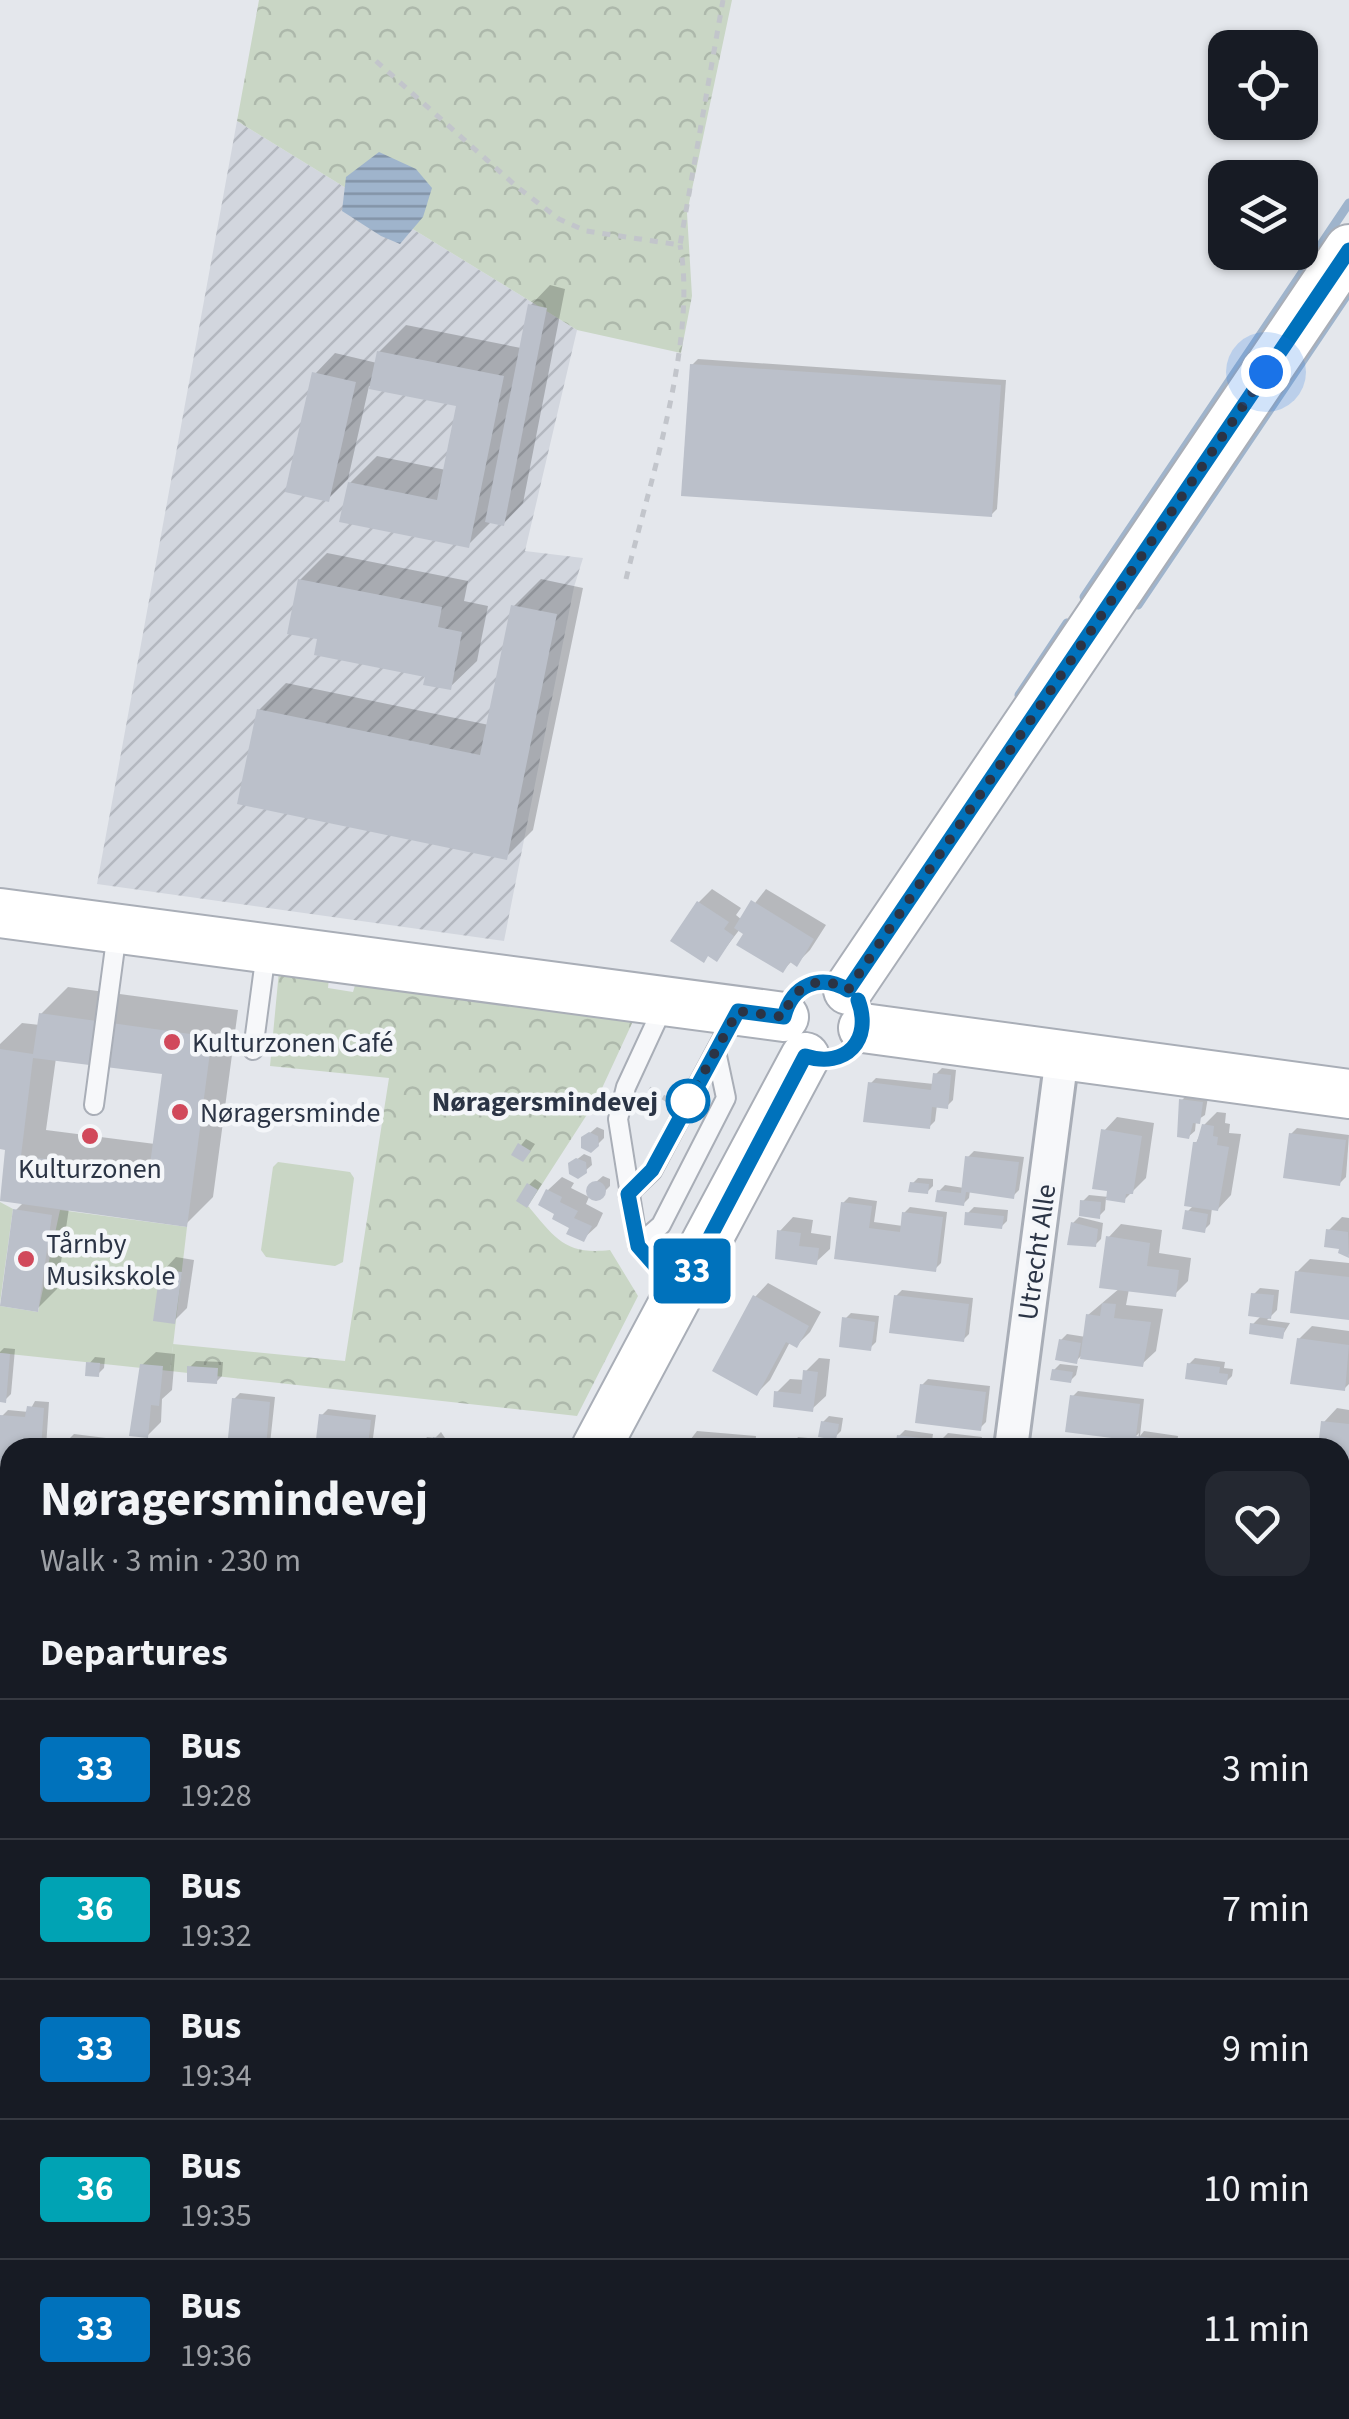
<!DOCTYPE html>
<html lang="en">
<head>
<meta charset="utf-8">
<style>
  body { margin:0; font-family:"Source Sans 3",sans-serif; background:#242831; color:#f1f3f6; height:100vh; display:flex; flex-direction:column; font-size:38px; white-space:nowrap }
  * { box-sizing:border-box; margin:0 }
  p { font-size:32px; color:#9ea1a6 }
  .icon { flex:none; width:55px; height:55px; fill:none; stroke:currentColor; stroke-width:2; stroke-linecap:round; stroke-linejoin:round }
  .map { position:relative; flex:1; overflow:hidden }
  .drawer { position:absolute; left:0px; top:1438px; width:1350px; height:982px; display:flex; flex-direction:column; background:#171b24; border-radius:30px 30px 0 0; box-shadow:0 2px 8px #0004 }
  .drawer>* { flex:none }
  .badge { padding:0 20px; border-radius:8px; font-size:35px; line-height:65px }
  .controls { position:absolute; left:1208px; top:30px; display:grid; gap:20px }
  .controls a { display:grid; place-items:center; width:110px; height:110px; border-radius:20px; background:#171b24; box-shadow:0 2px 8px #0004; font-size:50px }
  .you { position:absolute; width:50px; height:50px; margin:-25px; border:8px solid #fff; border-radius:50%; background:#1a73e8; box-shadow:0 0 0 15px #1a73e833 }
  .map>.badge { position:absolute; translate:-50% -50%; box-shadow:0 0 0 5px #fff }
  h2 { padding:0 40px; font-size:38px; line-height:90px }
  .round { display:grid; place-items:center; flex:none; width:105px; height:105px; border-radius:20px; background:#242831 }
  .headline { display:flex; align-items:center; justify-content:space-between; height:170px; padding:0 40px }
  h1 { font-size:48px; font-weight:700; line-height:75px }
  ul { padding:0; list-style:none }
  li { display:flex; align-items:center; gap:30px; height:140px; padding:0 40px; border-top:2px solid #363941 }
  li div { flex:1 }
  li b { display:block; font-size:38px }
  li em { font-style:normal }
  li .badge { min-width:110px; font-weight:700; text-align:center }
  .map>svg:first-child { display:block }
  .industrial { fill:url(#industrial-furrows) }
  .green { fill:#c9d6c5 }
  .forest { fill:url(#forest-crowns) }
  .water { fill:url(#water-rules) }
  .shadow { fill:#0003; fill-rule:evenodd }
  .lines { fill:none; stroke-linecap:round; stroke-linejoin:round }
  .stream { stroke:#9fb4cc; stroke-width:9 }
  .building { fill:#bbc0ca; fill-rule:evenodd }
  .lane-casing { stroke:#a9aeb7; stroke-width:22 }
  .street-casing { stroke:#a9aeb7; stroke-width:38 }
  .secondary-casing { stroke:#a9aeb7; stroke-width:52 }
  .path { stroke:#c2c5cb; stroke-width:5; stroke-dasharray:8 8; stroke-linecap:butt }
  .lane { stroke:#f7f8fa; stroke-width:18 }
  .street { stroke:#f7f8fa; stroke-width:32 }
  .secondary { stroke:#fff; stroke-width:48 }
  .line-casing { stroke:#fff; stroke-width:22 }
  .line { stroke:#0072bc; stroke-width:15 }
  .walk { stroke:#2b3445; stroke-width:10; stroke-dasharray:0 18 }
  .poi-dot { fill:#d1495b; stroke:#f4f6f9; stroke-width:4 }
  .stop-dot { fill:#fff; stroke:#0072bc; stroke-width:5 }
  .labels { text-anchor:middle; stroke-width:9; stroke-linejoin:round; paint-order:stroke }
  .poi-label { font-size:28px; fill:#2b3445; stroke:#f4f6f9; text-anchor:start }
  .stop-label { font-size:28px; font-weight:bold; fill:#2b3445; stroke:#f4f6f9; text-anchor:end }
  .street-label { font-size:28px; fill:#2b3445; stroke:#f4f6f9 }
</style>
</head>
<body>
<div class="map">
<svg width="1349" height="2419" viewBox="0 0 1349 2419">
  <defs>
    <pattern id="industrial-furrows" width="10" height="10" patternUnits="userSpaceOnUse" patternTransform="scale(2.5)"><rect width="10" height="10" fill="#d2d6de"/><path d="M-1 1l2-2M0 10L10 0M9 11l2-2" fill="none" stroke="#b4b8c0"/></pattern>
    <pattern id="forest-crowns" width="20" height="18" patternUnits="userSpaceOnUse" patternTransform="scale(2.5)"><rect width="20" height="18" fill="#c9d6c5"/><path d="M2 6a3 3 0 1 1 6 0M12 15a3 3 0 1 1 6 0" fill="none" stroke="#adb8ab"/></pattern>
    <pattern id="water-rules" width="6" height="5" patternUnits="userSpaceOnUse" patternTransform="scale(2.5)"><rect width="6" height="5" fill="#9fb4cc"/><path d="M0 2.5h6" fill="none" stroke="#8293a7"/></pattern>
  </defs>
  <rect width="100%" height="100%" fill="#e4e7ec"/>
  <polygon class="industrial" points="237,121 577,330 525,551 583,558 574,587 504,941 97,884"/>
  <g class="green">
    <polygon points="278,1162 350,1172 354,1178 343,1262 335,1266 266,1257 261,1250 273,1167"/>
    <polygon points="0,1202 13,1209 0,1303"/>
    <polygon points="60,1210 187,1227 170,1371 0,1353 0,1306 38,1312"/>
  </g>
  <g class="forest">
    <polygon points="259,0 732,0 687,213 692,296 681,353 577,330 237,121"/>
    <path d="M279,971L329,978L328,988L353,992L356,982L634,1019L597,1099L528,1206C556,1239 565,1255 610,1250L638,1296L577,1416L170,1371L173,1344L345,1361L389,1078L270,1066Z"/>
  </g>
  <polygon class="water" points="379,152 416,169 432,188 423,217 400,244 381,236 342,211 346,177"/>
  <g class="shadow">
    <polygon points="550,285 565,289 523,503 503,524 492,521 468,545 350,483 377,456 446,470 459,405 369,386 348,479 328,499 315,374 335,353 377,363 379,352 406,325 521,348 530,306"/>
    <polygon points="698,359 1006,380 997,509 991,515 692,365"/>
    <polygon points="327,553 468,581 464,601 488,606 477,661 450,687 428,675 320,637 300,580"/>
    <polygon points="541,579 583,588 533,830 506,857 259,710 286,683 489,725 514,606"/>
    <polygon points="712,889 741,908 736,915 742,920 766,889 826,925 810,950 797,963 792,961 783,970 740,929 717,959 674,941 699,902"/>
    <path d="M68,987L238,1010L213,1197L186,1224L69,1208L57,1289L37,1309L16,1210L24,1202L8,1148L0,1147V1044L22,1023L40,1025L41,1014ZM56,1058L165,1072L155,1144L46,1130Z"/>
    <polygon points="942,1068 956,1070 953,1100 947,1106 937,1105 935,1121 929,1127 870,1084 876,1078 934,1084 936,1074"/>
    <polygon points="1188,1094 1208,1097 1205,1115 1196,1121 1195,1131 1188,1137 1182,1100"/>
    <polygon points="1217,1112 1226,1113 1225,1123 1230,1124 1229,1133 1241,1134 1231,1195 1218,1209 1212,1208 1210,1224 1204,1230 1187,1212 1194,1205 1196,1143 1204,1125"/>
    <polygon points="1117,1117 1154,1123 1146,1178 1124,1200 1106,1198 1105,1210 1099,1216 1083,1201 1089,1195 1109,1197 1104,1131"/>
    <polygon points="597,1127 604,1130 604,1138 598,1144 584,1138"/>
    <polygon points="1297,1128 1349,1135 1346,1177 1340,1183 1291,1134"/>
    <polygon points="526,1139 535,1144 529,1153 514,1154"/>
    <polygon points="974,1151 1024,1157 1019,1190 1013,1196 970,1190 969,1198 963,1204 939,1191 945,1185 964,1188 968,1157"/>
    <polygon points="584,1154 591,1157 592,1165 585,1171 571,1164"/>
    <polygon points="603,1176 610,1179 610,1186 597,1199 590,1196 589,1188"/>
    <polygon points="562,1177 574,1183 571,1188 589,1197 586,1204 603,1213 597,1226 583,1239 558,1213 541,1204 548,1190"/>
    <polygon points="918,1178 933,1179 933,1186 927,1192 912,1184"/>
    <polygon points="535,1179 542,1184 532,1199 529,1185"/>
    <polygon points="849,1197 877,1201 874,1222 903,1226 904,1213 910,1207 947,1212 941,1263 935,1269 837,1257 843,1203"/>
    <polygon points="974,1207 1008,1210 1007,1221 1001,1227 968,1213"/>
    <polygon points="793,1217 813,1220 811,1233 831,1236 830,1249 816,1262 780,1231"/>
    <polygon points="1079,1217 1103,1223 1101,1239 1095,1245 1073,1223"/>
    <polygon points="1342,1217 1349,1218 1349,1255 1329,1230"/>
    <polygon points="1121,1224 1162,1230 1159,1253 1191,1258 1188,1281 1175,1294 1129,1289 1126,1305 1163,1309 1156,1351 1142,1364 1081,1356 1076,1361 1061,1340 1067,1334 1086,1337 1088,1315 1120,1288 1108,1238"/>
    <polygon points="176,1257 194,1260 187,1308 174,1321 163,1271"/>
    <polygon points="1310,1259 1349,1263 1349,1317 1297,1272"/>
    <polygon points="768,1283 821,1312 810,1332 797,1345 790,1342 770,1380 757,1393 755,1297"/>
    <polygon points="1260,1288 1279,1290 1277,1310 1267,1320 1290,1323 1282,1336 1253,1324 1262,1315 1254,1294"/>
    <polygon points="902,1290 973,1298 969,1334 963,1340 896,1296"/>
    <polygon points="851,1313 879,1316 876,1342 870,1348 845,1319"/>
    <polygon points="1312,1326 1349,1331 1349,1384 1344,1389 1299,1339"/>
    <polygon points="4,1348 15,1349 11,1394 5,1400 0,1400 0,1352"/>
    <polygon points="156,1352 175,1354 172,1390 162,1399 161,1422 147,1436 142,1365"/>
    <polygon points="95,1357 105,1358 104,1368 98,1374 89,1364"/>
    <polygon points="819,1358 830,1359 826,1396 812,1409 777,1392 790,1379 805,1380 806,1371"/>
    <polygon points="1195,1358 1225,1362 1224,1368 1233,1369 1232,1376 1226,1382 1189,1364"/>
    <polygon points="196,1361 223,1362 222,1376 216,1382 190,1367"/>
    <polygon points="1060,1364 1078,1366 1076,1375 1070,1381 1054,1370"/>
    <polygon points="928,1379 990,1386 986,1422 980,1428 922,1385"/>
    <polygon points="1078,1391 1144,1399 1140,1436 1144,1431 1178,1436 1177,1444 1173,1448 1137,1445 1139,1433 1134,1438 1072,1397"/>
    <polygon points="240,1393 275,1397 270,1444 288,1448 230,1448 234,1399"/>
    <polygon points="35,1401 49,1402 46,1448 10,1448 10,1461 0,1460 2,1416 8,1410 29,1412"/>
    <polygon points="1337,1408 1349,1410 1349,1461 1340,1464 1340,1448 1309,1448 1316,1441 1321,1442 1324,1422"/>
    <polygon points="328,1409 376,1415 373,1438 367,1444 362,1443 362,1448 318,1448 322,1415"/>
    <polygon points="829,1416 843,1418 841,1431 835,1437 823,1422"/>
    <polygon points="905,1430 933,1434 931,1448 897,1448 899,1436"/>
    <polygon points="697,1431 756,1436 755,1448 684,1448"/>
    <polygon points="441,1432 445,1438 457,1439 456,1448 420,1448 427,1437 435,1438"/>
    <polygon points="948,1433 982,1437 980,1448 940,1448 942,1439"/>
    <polygon points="74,1434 106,1438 105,1448 67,1448 68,1440"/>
    <polygon points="798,1437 808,1438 807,1448 791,1448"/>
    <polygon points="153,1439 213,1444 213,1448 145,1448"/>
    <polygon points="1340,1486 1349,1488 1349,1539 1340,1538"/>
    <polygon points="0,1552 10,1553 10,1639 0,1638"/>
    <polygon points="1340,1562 1349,1563 1349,1614 1340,1613"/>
    <polygon points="10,1716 10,1733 0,1732 0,1719"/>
    <polygon points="1349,1740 1349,1824 1340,1833 1340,1768 1344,1745"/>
    <polygon points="8,1992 10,1992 10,2065 0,2064 0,2000"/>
    <polygon points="0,2149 8,2150 5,2203 0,2208"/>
    <polygon points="1,2402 10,2402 10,2410 27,2410 26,2419 0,2419"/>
    <polygon points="180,2410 194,2410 210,2419 175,2419"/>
    <polygon points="371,2410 437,2410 436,2419 370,2419"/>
    <polygon points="604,2410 665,2410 656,2419 603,2419"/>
    <polygon points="896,2410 909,2410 908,2417 892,2419"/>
    <polygon points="1077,2410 1132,2410 1191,2419 1075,2419"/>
  </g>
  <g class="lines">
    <g class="stream">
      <polyline points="1084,597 1349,203"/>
      <polyline points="1138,605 1349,292"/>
      <polyline points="1019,695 1067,623"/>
    </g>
  </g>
  <g class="building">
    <polygon points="528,304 547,308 504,526 485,522"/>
    <polygon points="377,351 504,376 469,548 339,522 348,482 437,500 456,406 369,389"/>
    <polygon points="690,364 1001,385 992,517 681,496"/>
    <polygon points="312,372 356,382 329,502 285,492"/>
    <polygon points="298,579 442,607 438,627 462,632 451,690 423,685 425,677 314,655 317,639 287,634"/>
    <polygon points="511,605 557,614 507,860 237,804 257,709 480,755"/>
    <polygon points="751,900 814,939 797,967 790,962 783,973 736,945 743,934 734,928"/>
    <polygon points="697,901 729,922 724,929 734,936 717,962 708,956 704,963 670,941"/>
    <path d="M39,1013L212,1037L187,1227L0,1201L5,1150L0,1149V1049L33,1054ZM33,1058L162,1074L149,1172L21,1156Z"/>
    <polygon points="933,1073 951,1075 948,1109 932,1107 930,1129 863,1122 868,1082 931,1090"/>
    <polygon points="1179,1099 1203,1102 1200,1124 1193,1123 1189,1139 1177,1137"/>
    <polygon points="1202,1124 1214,1126 1213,1136 1218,1137 1217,1145 1229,1147 1218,1211 1184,1206 1193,1142 1197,1142"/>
    <polygon points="1101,1129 1142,1136 1133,1194 1126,1194 1125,1203 1106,1200 1107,1191 1092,1189"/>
    <polygon points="589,1132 598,1136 599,1146 591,1153 581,1148 581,1137"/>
    <polygon points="1289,1133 1346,1140 1340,1186 1283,1178"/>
    <polygon points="518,1143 531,1151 523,1162 511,1155"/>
    <polygon points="965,1156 1019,1162 1014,1199 966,1192 964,1206 935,1202 937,1190 961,1193"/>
    <polygon points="576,1158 586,1162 587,1173 578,1179 569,1174 568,1163"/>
    <circle cx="596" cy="1191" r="10"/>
    <polygon points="910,1182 929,1184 928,1194 908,1192"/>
    <polygon points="527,1183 538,1190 527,1208 516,1201"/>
    <polygon points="546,1189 562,1197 560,1202 578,1211 574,1218 592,1226 584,1242 566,1234 569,1228 552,1219 554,1214 538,1205"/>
    <polygon points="1080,1200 1101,1202 1100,1219 1079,1216"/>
    <polygon points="841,1202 872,1206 869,1228 900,1232 902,1212 943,1217 936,1272 834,1259"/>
    <polygon points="13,1209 52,1215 38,1312 0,1306"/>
    <polygon points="1185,1210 1208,1214 1205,1233 1182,1229"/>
    <polygon points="965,1212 1004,1216 1002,1229 964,1225"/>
    <polygon points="1071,1222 1098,1229 1096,1247 1067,1245"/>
    <polygon points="1326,1229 1348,1232 1349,1258 1338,1253 1339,1249 1324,1247"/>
    <polygon points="777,1230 801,1233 799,1246 819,1248 817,1265 775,1259"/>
    <polygon points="1106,1236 1150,1243 1147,1266 1179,1270 1176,1297 1099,1288"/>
    <polygon points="160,1270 182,1272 175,1324 153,1321"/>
    <polygon points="1295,1271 1349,1277 1349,1320 1290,1313"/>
    <polygon points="1251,1293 1274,1295 1271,1319 1248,1316"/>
    <polygon points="753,1295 809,1326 797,1348 786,1342 757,1396 712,1371"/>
    <polygon points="894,1295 969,1304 964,1342 889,1333"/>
    <polygon points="1102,1303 1116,1304 1114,1318 1151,1322 1143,1367 1080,1359 1086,1314 1100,1316"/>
    <polygon points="842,1317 875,1322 871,1351 839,1347"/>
    <polygon points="1250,1323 1285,1328 1283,1339 1249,1334"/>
    <polygon points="1297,1338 1349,1345 1345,1391 1290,1384"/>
    <polygon points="1059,1339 1081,1343 1077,1364 1055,1360"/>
    <polygon points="0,1353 10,1354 6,1403 0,1402"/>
    <polygon points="86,1362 100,1363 99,1377 85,1376"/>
    <polygon points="1187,1363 1220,1367 1219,1373 1228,1374 1227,1385 1185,1379"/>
    <polygon points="140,1364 163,1366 159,1406 151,1405 148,1438 129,1436"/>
    <polygon points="187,1366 218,1368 217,1384 187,1382"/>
    <polygon points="1052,1369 1073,1372 1071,1383 1050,1380"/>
    <polygon points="803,1370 818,1372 813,1412 773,1407 774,1391 801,1394"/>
    <polygon points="920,1384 986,1392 981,1431 915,1423"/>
    <polygon points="1070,1395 1140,1404 1136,1436 1173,1441 1172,1448 1134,1448 1135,1441 1065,1432"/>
    <polygon points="232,1398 270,1402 266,1448 227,1448"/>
    <polygon points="27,1406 44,1408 41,1448 10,1448 10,1463 0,1462 0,1415 25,1417"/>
    <polygon points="319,1414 371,1420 368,1446 315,1448"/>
    <polygon points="821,1421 839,1424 836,1440 818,1437"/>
    <polygon points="1321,1421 1349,1424 1349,1464 1340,1463 1340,1448 1318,1448"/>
    <polygon points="897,1435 929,1439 927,1448 895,1448"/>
    <polygon points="433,1437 439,1438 440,1443 455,1448 418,1448 418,1442 430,1444"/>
    <polygon points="939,1438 977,1443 977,1448 938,1448"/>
    <polygon points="66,1439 101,1443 101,1448 64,1448"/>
    <polygon points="1340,1501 1349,1502 1349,1542 1340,1541"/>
    <polygon points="0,1566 10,1567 10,1641 0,1641"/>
    <polygon points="1340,1576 1349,1577 1349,1616 1340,1615"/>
    <circle cx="5" cy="1728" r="6"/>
    <polygon points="1341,1744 1349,1745 1349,1773 1340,1771"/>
    <polygon points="1340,1782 1349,1784 1349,1807 1343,1806 1342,1814"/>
    <polygon points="0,1786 10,1787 10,1849 0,1848"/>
    <polygon points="1340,1905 1349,1906 1349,1922 1340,1921"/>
    <polygon points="0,2005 10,2006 10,2068 0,2067"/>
    <polygon points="7,2333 10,2334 10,2397 2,2397"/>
    <polygon points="0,2407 23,2410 22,2419 0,2419"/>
    <polygon points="178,2410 194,2419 172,2419"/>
    <polygon points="267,2410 284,2410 282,2419 263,2419"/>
    <polygon points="368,2410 426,2410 425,2419 367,2419"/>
    <polygon points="522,2410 566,2410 565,2419 521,2419"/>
    <polygon points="602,2410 654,2410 653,2419 601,2419"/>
    <polygon points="972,2410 1061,2410 1060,2419 971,2419"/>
    <polygon points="1074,2410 1092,2410 1137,2419 1073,2419"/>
    <polygon points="891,2411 905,2413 904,2419 890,2419"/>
  </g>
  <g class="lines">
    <defs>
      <g id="lane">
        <polyline points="664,1005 626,1087 618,1119 638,1245 676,1289"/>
        <polyline points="253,1050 266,952"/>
        <polyline points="94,1105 117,932"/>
        <polyline points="628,1194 652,1171 735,1015"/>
        <polyline points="638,1245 661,1225 726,1098 716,1051"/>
      </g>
      <g id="street">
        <polyline points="1011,1448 1062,1056"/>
        <polyline points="0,1522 10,1522"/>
        <polyline points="0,1912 10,1913"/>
        <polyline points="1340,2164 1349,2091"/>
        <polyline points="0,2255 10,2256"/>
        <polyline points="1340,2399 1349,2400"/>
        <polyline points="477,2419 479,2410"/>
        <polyline points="860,2419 862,2410"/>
        <polyline points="1267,2419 1270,2410"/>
      </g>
      <g id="secondary">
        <polyline points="0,913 784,1017"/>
        <polyline points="848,990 1349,249"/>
        <polyline points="863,1028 1349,1094"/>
        <polyline points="596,1448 805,1057"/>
        <polyline points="94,2419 99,2410"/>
      </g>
    </defs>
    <use href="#lane" class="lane-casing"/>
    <use href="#street" class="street-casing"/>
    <use href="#secondary" class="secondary-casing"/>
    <g class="path">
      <polyline points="376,61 516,186 559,219 586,231 680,245 723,0"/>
      <path d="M626,579C649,485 698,338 680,245"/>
      <polyline points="649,1089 668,1100"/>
    </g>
    <use href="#lane" class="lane"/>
    <use href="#street" class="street"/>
    <use href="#secondary" class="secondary"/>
  </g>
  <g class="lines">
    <defs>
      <path id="line" d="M858,1000C873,1040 846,1069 805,1056L680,1294L638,1246L628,1194L652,1170L738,1011L784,1017C792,985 820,973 848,990L1349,250"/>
    </defs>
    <use href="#line" class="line-casing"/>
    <use href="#line" class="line"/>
    <path class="walk" d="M688,1101L738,1011L784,1017C792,985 820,973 848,990L1266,372"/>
  </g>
  <g class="poi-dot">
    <circle cx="172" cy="1042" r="10"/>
    <circle cx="180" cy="1112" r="10"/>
    <circle cx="90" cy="1136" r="10"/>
    <circle cx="26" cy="1259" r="10"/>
  </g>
  <circle class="stop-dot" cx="688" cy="1101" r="20"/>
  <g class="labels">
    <g class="poi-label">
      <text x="192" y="1052">Kulturzonen Café</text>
      <text x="200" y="1122">Nøragersminde</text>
      <text x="90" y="1178" text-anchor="middle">Kulturzonen</text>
      <text x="46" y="1253">Tårnby<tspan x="46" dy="32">Musikskole</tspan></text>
    </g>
    <g class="stop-label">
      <text x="658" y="1111">Nøragersmindevej</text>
    </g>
    <g class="street-label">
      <text transform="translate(1036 1252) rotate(-82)" y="10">Utrecht Alle</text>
    </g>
  </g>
</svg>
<div class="controls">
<a><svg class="icon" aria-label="locate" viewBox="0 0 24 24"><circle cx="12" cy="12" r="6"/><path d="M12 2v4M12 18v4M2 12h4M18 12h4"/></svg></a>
<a><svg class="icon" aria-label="layers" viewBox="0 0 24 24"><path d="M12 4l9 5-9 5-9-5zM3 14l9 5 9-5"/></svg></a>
</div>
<div class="you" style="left:1266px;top:372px"></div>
<b class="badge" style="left:692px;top:1271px;background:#0072bc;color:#fff">33</b>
<section class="drawer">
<div class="headline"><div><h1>Nøragersmindevej</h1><p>Walk · 3 min · 230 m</p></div><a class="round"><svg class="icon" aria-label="heart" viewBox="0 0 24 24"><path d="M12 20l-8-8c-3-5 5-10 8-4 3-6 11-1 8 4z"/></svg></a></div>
<h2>Departures</h2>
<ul>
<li><span class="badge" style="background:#0072bc;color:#fff">33</span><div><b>Bus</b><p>19:28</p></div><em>3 min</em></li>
<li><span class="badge" style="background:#00a3b4;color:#fff">36</span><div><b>Bus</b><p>19:32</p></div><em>7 min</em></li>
<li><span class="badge" style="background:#0072bc;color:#fff">33</span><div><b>Bus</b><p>19:34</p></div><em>9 min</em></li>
<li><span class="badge" style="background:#00a3b4;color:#fff">36</span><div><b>Bus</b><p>19:35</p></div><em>10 min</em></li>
<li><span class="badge" style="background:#0072bc;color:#fff">33</span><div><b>Bus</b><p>19:36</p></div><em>11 min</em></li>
</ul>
</section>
</div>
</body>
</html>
